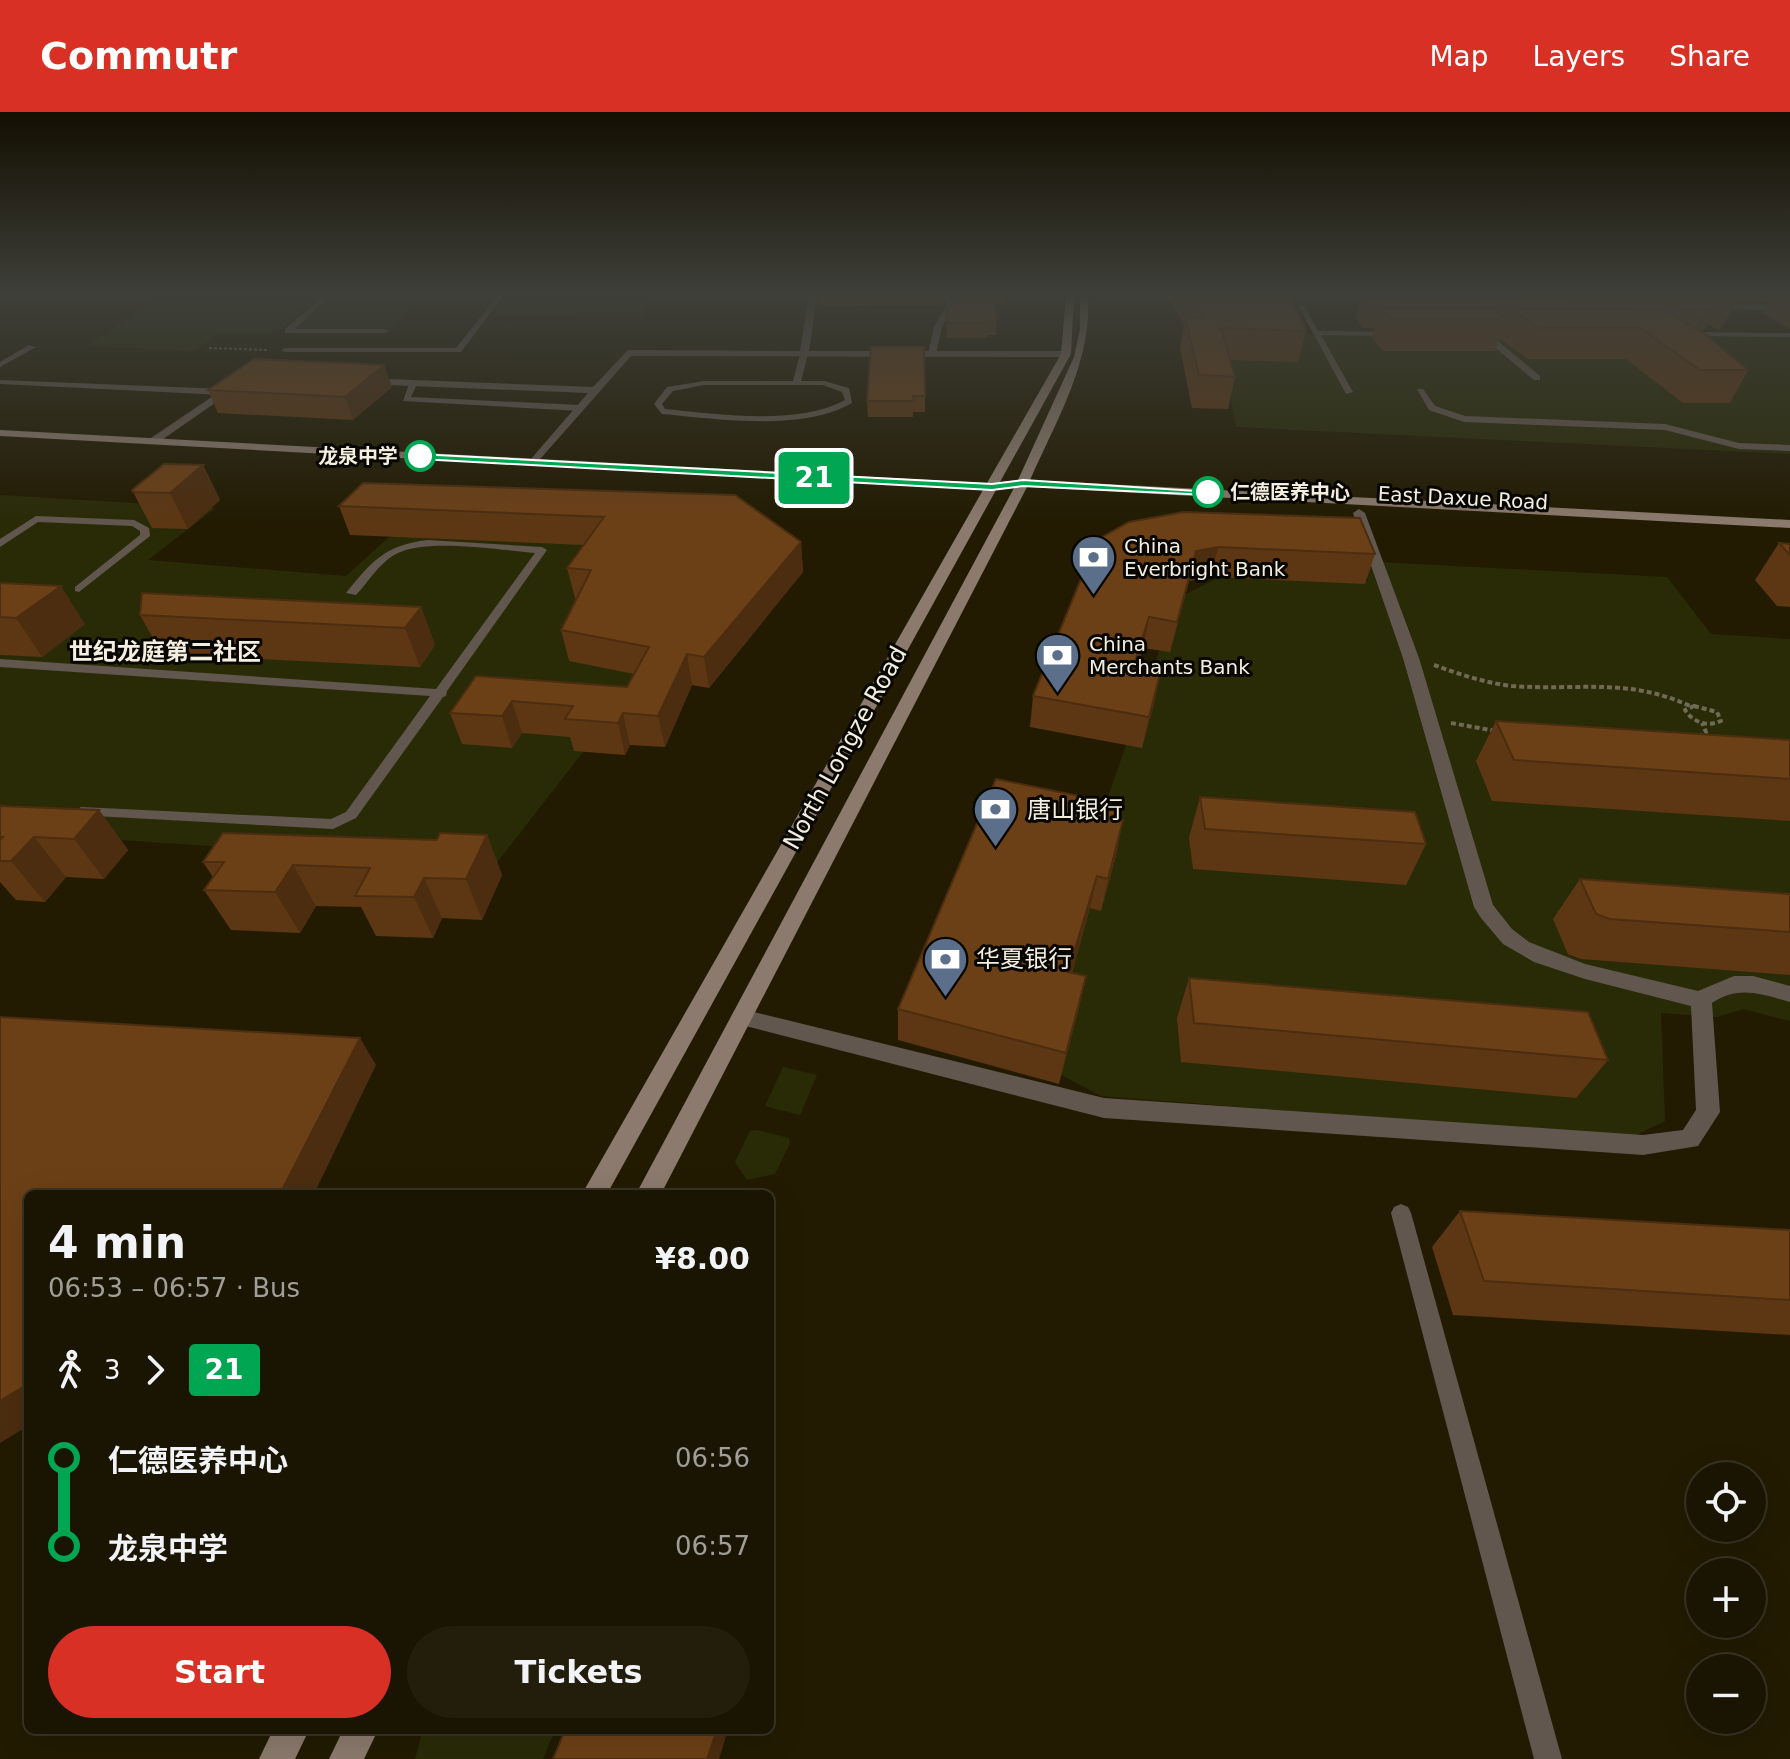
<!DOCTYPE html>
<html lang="en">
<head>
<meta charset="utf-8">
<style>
  body { margin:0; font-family:"DejaVu Sans","Noto Sans SC",sans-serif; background:#231d0c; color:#f1f3f6; height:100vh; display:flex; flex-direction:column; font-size:30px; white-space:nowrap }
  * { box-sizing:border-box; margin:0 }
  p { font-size:26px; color:#9f9e99 }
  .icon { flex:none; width:44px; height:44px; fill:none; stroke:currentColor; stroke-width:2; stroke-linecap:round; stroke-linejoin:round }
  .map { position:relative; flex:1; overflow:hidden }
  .sheet { position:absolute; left:24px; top:1078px; width:750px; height:544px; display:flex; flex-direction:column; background:#1a1402; border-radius:12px; box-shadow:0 8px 32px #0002,0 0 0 2px #383324 }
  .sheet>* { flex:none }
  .badge { padding:0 16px; border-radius:6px; font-size:28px; line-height:52px }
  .tools { position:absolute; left:1686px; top:1350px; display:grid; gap:16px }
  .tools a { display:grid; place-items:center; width:80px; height:80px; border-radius:50%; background:#1a1402; box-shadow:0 8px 32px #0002,0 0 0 2px #383324; font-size:40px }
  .map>.badge { position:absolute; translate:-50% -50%; box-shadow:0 0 0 4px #fff }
  .legs { display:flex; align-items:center; gap:12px; height:88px; padding:0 24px; font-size:26px }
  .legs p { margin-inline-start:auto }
  .head { display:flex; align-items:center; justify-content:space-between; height:136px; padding:0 24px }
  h1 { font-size:44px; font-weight:700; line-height:60px }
  .primary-button { display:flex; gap:16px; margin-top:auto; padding:16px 24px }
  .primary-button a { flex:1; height:92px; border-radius:48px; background:#d93025; color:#fff; font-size:32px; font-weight:700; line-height:92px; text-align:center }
  .primary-button a+a { background:#231d0c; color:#f1f3f6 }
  ul { padding:0 24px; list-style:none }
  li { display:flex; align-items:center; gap:28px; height:88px; font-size:30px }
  li i { display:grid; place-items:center; width:12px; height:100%; margin:0 10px; background:currentColor }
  li i::after { content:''; width:20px; height:20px; margin:-10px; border:6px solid; border-radius:50%; background:#1a1402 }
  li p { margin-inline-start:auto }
  li:first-child i { background:linear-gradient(#0000 50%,currentColor 0) }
  li:last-child i { background:linear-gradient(currentColor 50%,#0000 0) }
  header { display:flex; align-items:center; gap:48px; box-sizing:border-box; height:112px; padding:0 40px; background:#d93025; color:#fff }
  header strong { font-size:38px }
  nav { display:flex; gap:44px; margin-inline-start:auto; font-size:28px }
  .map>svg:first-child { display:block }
  .green { fill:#292b07 }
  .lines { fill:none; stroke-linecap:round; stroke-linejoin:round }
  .path-far1 { stroke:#706a55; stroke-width:2; stroke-dasharray:3 2; stroke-linecap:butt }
  .path { stroke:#706a55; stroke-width:4; stroke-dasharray:5 3; stroke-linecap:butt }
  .lane { fill:#62574f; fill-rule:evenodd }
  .street { fill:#62574f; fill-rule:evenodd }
  .secondary { fill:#8b7a6d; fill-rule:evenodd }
  .wall { fill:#5d3713 }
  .shaded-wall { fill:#4c2d0f }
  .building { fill:#6c4016; stroke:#4c2d0f; stroke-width:2 }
  .line-1 { fill:#00a651; stroke:#fff; stroke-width:2 }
  .stop-1-dot { fill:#fff; stroke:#00a651; stroke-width:4 }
  .labels { text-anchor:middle; stroke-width:6; stroke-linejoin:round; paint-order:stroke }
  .far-stop-label { font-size:20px; font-weight:bold; fill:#f3eedf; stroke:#080601; text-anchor:end }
  .far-street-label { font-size:20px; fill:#f3eedf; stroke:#080601 }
  .far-poi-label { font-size:20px; fill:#f3eedf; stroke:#080601; text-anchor:start }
  .far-quarter-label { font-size:24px; font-weight:bold; fill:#f3eedf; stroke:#080601 }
  .street-label { font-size:24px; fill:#f3eedf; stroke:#080601 }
  .poi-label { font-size:24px; fill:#f3eedf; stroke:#080601; text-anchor:start }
</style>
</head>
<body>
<header>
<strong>Commutr</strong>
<nav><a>Map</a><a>Layers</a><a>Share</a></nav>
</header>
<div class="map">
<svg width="1790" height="1647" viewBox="0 0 1790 1647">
  <rect width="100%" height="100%" fill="#221b02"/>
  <g class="green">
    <polygon points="162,183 321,183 276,222 217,222 195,239 88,234"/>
    <polygon points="508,183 652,183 642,205 492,204"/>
    <polygon points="321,194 413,195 392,216 297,216"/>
    <polygon points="1217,209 1305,222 1790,225 1790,342 1236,315"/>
    <polygon points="0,383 215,396 148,448 346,464 410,406 646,429 700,490 495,753 0,720"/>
    <polygon points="1360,449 1667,465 1711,522 1790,527 1790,909 1743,897 1717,905 1661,901 1665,1009 1630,1026 1101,984 1018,940 1178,486 1224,463 1368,469"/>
    <polygon points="783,955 817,963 800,1003 765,994"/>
    <polygon points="757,1018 789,1026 790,1031 775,1062 747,1068 735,1050 750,1019"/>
    <polygon points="423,1618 555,1618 543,1647 415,1647"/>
  </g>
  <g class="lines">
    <polyline class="path-far1" points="209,236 268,238"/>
    <g class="path">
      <path d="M1434,553C1459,562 1485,571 1512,574C1578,579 1627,565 1690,594"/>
      <path d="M1694,594L1717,600L1721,609C1707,615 1694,611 1685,598Z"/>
      <polyline points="1451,611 1496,619"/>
      <polyline points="1698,625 1706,620 1702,611"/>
    </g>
    <g class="lane">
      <polygon points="325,183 332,183 295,217 385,217 389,219 385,221 285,221 285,217"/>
      <polygon points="498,183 504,183 461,240 285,240 281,238 285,236 456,236"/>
      <polygon points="940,183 947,183 956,191 942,215 936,242 932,244 928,242 934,215 948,191"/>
      <polygon points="1298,193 1304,193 1318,219 1395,220 1399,222 1395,224 1321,223 1353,280 1346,282"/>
      <polygon points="1481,220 1487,220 1540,264 1540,268 1534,268 1481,224"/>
      <polygon points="1686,220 1790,221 1790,225 1683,224"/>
      <polygon points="29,233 36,235 0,255 0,250"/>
      <path d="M804,240L808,242L801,269H824L849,276L852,291C801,320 718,307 662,302L654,292L667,275L704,269H793L800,242ZM704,273H823L842,280L845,288C798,314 717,302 665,297L662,292L673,279Z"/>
      <polygon points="0,268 224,277 228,280 224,283 0,272"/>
      <polygon points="413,270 417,272 411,285 580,293 584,296 580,299 403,289 409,272"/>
      <polygon points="1417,277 1423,277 1435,294 1465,304 1665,312 1739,331 1790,333 1790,339 1739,337 1665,318 1464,310 1429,298"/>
      <polygon points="36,404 134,408 149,416 150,424 79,480 75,479 75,475 140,423 140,419 132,414 38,410 0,435 0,427"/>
      <path d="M428,428L542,435L547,438L447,579L446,584L443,585L356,706L333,717L76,703L74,700L81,695L331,707L346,700L430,584L0,555V547L436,577L535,441C500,438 423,425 394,443C378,453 368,470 356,483L346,481C372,449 385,433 428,428Z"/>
      <polygon points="1401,1092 1408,1095 1411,1101 1562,1647 1534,1647 1391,1101 1394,1095"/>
    </g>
    <g class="street">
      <polygon points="809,183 817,183 809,239 1066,239 1071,242 1066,245 631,244 534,354 530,352 530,348 588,281 363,272 358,269 363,266 593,275 628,238 800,239"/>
      <polygon points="1097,183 1199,183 1201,185 1197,188 1101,187"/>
      <polygon points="1263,183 1305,183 1265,188 1261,185"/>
      <polygon points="1399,183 1456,183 1538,189 1534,192 1403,186"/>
      <polygon points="1706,192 1790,192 1790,198 1703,197"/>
      <polygon points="234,270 238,275 156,332 148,332 148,328"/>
      <path d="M1359,397L1365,401L1419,546L1493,793L1512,817L1529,830L1585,852L1698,879L1734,864H1753L1790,874V890C1761,882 1739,873 1712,891L1720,1000L1698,1034L1643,1043L1104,1006L734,911L731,905L734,899L742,897L1104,986L1643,1023L1683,1018L1696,998L1691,894L1585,867L1534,850L1503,832L1481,806L1474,795L1403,546L1353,401Z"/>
    </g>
    <g class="secondary">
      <path d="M1066,183H1074L1071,242L1000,370L1018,368L1074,245L1080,217V183H1088C1092,250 1057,307 1030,368L1790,408V416L1027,375L661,1082H636L1014,376L996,378L607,1082H582L983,378L0,324V318L987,371L1061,242Z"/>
      <polygon points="273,1618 309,1618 295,1647 259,1647"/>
      <polygon points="343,1618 378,1618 364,1647 329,1647"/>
    </g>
  </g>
  <g class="wall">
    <polygon points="818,183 943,183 943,193 819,194"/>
    <polygon points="951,183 1003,183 1003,192 994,192 997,208 996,223 987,223 987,226 947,226 946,200 954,186"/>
    <polygon points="1172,183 1189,183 1306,219 1298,250 1230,248 1235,265 1228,297 1192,296 1180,236 1184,213 1171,190"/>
    <polygon points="1536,183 1790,183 1790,217 1762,201 1768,190 1737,189 1720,218 1708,213 1704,218 1699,219 1748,258 1730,291 1683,291 1626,247 1528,247 1500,227 1495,239 1383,239 1372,226 1375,216 1363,216 1356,207 1361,187 1544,187 1545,184"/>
    <polygon points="871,235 925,284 925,300 913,300 913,305 868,305 867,289"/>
    <polygon points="392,275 353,308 218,301 208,278"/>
    <polygon points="203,353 220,388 188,417 152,416 132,378"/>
    <polygon points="363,371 801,430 803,460 709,576 692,573 665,635 630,633 625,643 574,639 570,625 522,621 512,636 462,632 450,601 476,564 627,575 634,562 569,549 561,518 576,486 575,486 567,456 584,433 350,423 339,394"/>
    <polygon points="1097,428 1375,442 1365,472 1211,465 1189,469 1170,540 1143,536 1136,558 1160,562 1142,636 1030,615 1033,584"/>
    <polygon points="1779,431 1790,432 1790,495 1777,494 1755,468"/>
    <polygon points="0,471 85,512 42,545 0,543"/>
    <polygon points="421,495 435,533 420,555 162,542 140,503"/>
    <polygon points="1496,609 1790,628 1790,709 1492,689 1476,649"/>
    <polygon points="1200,685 1426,732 1406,773 1193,757 1189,726"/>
    <polygon points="0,694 99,698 128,738 104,767 66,765 45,790 16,788 0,770"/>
    <polygon points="1115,706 1117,740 1101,799 1090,796 1072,861 1086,864 1079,896 1059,972 898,928 898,897"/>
    <polygon points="487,723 502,763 482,808 442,806 433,826 376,824 361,795 316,794 300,821 231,818 204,778 213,765 203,750"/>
    <polygon points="1580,767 1790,782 1790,863 1581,847 1568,842 1553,807"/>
    <polygon points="1189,866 1608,948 1576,986 1181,950 1177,906"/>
    <polygon points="1460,1099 1790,1118 1790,1223 1453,1203 1432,1135"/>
  </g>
  <g class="shaded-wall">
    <polygon points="1740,183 1731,201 1720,218 1731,197"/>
    <polygon points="1719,192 1708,213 1704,218 1714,197"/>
    <polygon points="1710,198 1694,228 1686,237 1701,207"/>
    <polygon points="384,253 392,275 353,308 345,285"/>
    <polygon points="203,353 220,388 188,417 170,381"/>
    <polygon points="801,430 803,460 709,576 704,545"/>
    <polygon points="1218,435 1211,465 1189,469 1170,540 1196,439"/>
    <polygon points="61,474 85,512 42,545 16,506"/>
    <polygon points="421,495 435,533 420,555 405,516"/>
    <polygon points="1149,505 1143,536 1127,588 1133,557"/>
    <polygon points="687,542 692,573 665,635 658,604"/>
    <polygon points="1160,562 1154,593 1142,636 1149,605"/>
    <polygon points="512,589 522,621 512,636 502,604"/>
    <polygon points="623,601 630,633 625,643 618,611"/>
    <polygon points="99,698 128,738 104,767 74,727"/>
    <polygon points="1123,708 1117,740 1101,799 1108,767"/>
    <polygon points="487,723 502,763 482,808 466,767"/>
    <polygon points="34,725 66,765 45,790 11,749"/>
    <polygon points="293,753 316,794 300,821 275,780"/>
    <polygon points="1097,764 1090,796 1063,892 1068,860"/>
    <polygon points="424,766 442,806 433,826 414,785"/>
    <polygon points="1086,864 1079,896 1059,972 1066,941"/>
    <polygon points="360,926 376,953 314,1082 280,1082"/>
    <polygon points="28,1272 28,1314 0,1331 0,1289"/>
    <polygon points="717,1618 728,1618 719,1647 707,1647"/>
  </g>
  <g class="building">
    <polygon points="956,183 993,183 997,208 987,208 987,211 948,211 946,200"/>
    <polygon points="1189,183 1289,183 1306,219 1221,216 1235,265 1199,263 1185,205 1202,206"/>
    <polygon points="1558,183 1740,183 1731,197 1719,192 1714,197 1370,196 1361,187 1563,187"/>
    <polygon points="1777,183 1790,183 1790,190"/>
    <polygon points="1382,196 1492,197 1507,208 1393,208"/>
    <polygon points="1511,197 1664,198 1705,222 1748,258 1700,258 1640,216 1540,216"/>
    <polygon points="1686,198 1710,198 1701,207"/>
    <polygon points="871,235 924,235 925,284 913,284 914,289 867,289"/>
    <polygon points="254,247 384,253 345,285 208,278"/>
    <polygon points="164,352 203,353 170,381 133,380 132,378"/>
    <polygon points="363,371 735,383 801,430 704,545 687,542 658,604 623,601 618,611 565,607 573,594 512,589 502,604 450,601 476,564 627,575 649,535 561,518 591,458 567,456 604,405 339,394"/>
    <polygon points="1184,400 1360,406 1375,442 1218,435 1196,439 1177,510 1149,505 1133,557 1160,562 1149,605 1033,584 1097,428 1129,410"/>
    <polygon points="1779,431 1790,432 1790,443"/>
    <polygon points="0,471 61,474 16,506 0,505"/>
    <polygon points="142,481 421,495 405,516 140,503"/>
    <polygon points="1496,609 1790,628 1790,667 1514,648"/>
    <polygon points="996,667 1118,692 1114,706 1123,708 1108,767 1097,764 1068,860 1086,864 1066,941 898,897"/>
    <polygon points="1200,685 1415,700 1426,732 1205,717"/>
    <polygon points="0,694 99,698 74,727 34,725 11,749 0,749 0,728 3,725 0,725"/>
    <polygon points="223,721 437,728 440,721 487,723 466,767 424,766 414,785 355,784 370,756 293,753 275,780 204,778 224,750 203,750"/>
    <polygon points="1580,767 1790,782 1790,820 1610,807 1596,802"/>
    <polygon points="1189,866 1588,900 1608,948 1194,911"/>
    <polygon points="0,905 360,926 280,1082 28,1082 28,1272 0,1289"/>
    <polygon points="1460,1099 1790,1118 1790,1188 1484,1169"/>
    <polygon points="565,1618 717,1618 707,1647 553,1647"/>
  </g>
  <linearGradient id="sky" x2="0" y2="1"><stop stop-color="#130f01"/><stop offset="0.44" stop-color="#3e3f39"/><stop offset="1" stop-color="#3e3f39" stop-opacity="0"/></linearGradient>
  <rect width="1790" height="413" fill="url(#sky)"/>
  <polygon class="line-1" points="417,342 992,372 1023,368 1213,380 1208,383 1023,374 992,378 420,347"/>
  <defs>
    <symbol id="bank-pin" viewBox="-11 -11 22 30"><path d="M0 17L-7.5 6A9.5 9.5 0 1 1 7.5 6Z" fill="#5c6f8a" stroke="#080601"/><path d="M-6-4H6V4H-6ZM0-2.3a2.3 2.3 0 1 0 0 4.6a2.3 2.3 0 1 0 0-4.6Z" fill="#fff"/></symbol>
  </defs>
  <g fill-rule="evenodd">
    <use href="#bank-pin" x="1068" y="420" width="51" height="69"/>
    <use href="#bank-pin" x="1032" y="518" width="51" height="69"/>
    <use href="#bank-pin" x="970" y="672" width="51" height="69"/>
    <use href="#bank-pin" x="920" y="822" width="51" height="69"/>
  </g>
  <g class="stop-1-dot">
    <circle cx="420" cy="344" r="14"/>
    <circle cx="1208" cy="380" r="14"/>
  </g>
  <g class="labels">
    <g class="far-stop-label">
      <text x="398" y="351">龙泉中学</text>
      <text x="1230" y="387" text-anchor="start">仁德医养中心</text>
    </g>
    <g class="far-street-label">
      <text transform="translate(1463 386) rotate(3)" y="7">East Daxue Road</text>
    </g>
    <g class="far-poi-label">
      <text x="1124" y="441">China<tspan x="1124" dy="23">Everbright Bank</tspan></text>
      <text x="1089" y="539">China<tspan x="1089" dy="23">Merchants Bank</tspan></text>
    </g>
    <g class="far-quarter-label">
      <text x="165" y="548">世纪龙庭第二社区</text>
    </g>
    <g class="street-label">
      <text transform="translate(845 636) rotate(-61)" y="8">North Longze Road</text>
    </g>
    <g class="poi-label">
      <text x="1027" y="706">唐山银行</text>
      <text x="976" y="855">华夏银行</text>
    </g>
  </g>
</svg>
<div class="tools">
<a><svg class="icon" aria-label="locate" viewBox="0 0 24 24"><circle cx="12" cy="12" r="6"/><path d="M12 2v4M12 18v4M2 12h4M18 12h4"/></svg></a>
<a>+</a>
<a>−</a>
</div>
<b class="badge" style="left:814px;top:366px;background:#00a651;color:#fff">21</b>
<section class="sheet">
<div class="head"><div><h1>4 min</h1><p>06:53 – 06:57 · Bus</p></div><b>¥8.00</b></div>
<div class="legs"><svg class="icon" aria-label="walk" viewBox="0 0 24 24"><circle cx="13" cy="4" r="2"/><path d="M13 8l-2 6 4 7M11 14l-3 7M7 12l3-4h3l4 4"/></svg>3<svg class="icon" aria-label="forward" viewBox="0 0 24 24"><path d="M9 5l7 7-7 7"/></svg><b class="badge" style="background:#00a651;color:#fff">21</b></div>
<ul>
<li><i style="color:#00a651"></i><b>仁德医养中心</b><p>06:56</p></li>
<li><i style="color:#00a651"></i><b>龙泉中学</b><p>06:57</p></li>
</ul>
<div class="primary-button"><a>Start</a><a>Tickets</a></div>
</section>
</div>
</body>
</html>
